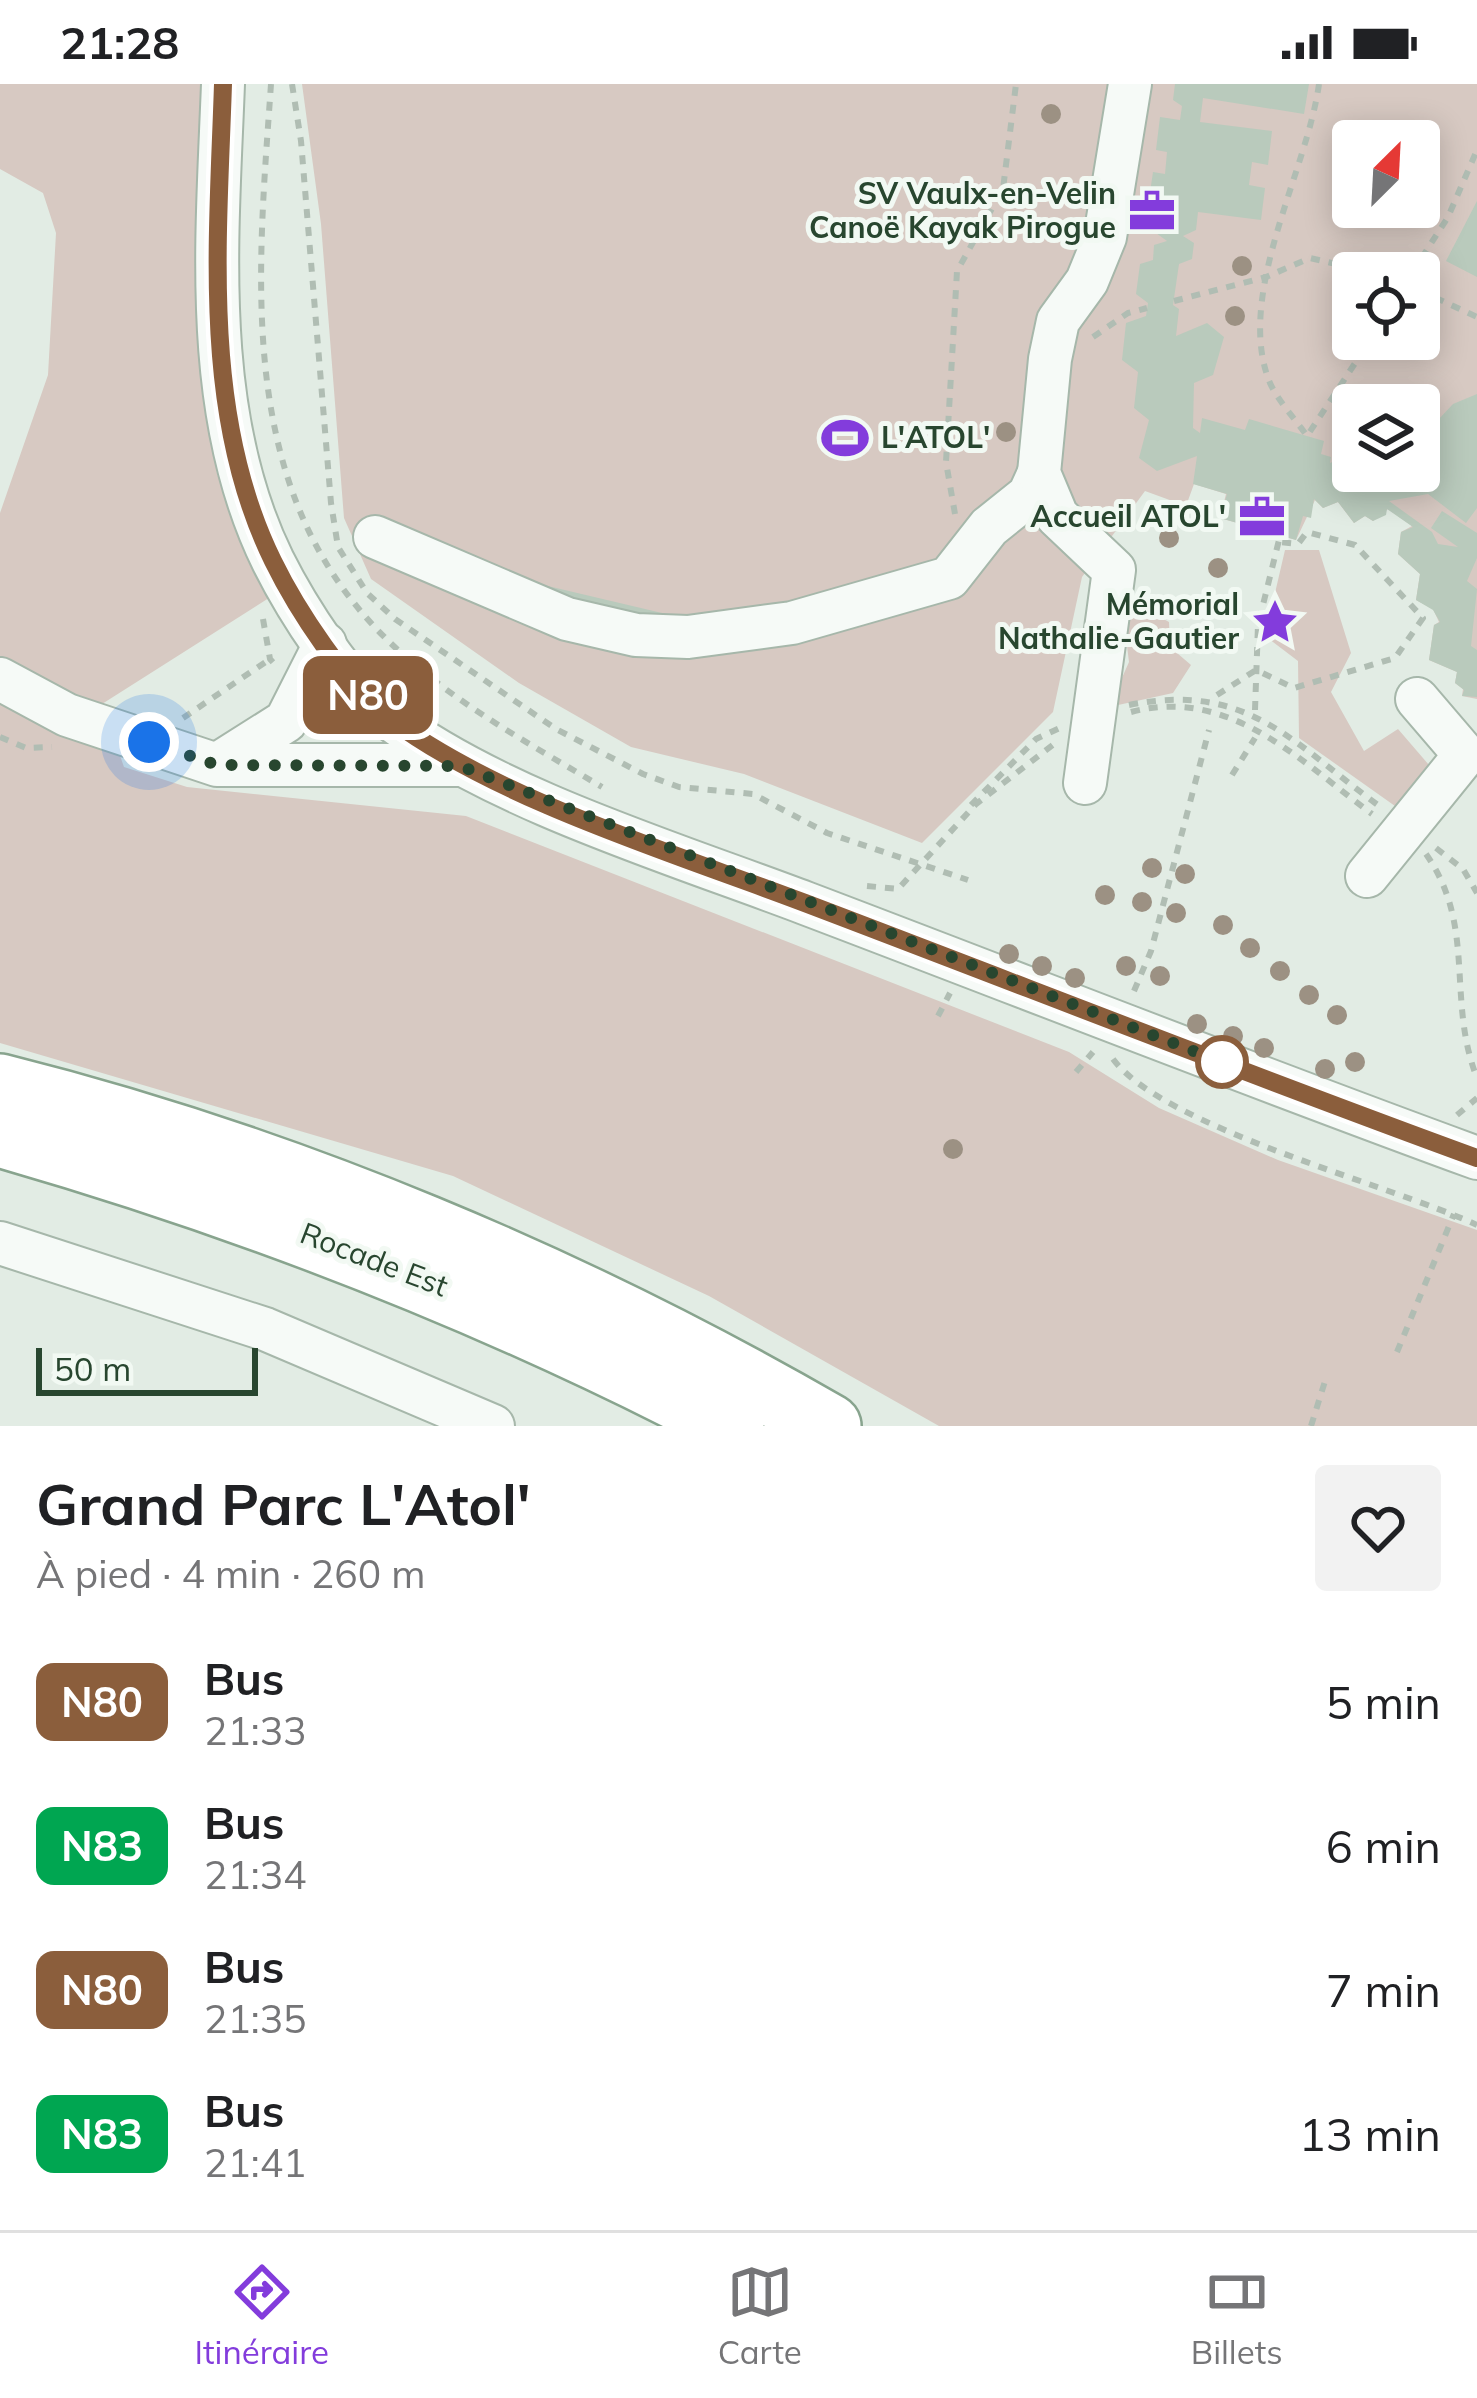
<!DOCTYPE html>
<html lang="fr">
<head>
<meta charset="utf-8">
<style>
  body { margin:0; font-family:Mulish,sans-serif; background:#f2f2f2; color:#202124; height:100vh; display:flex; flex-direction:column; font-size:45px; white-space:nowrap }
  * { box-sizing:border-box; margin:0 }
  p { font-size:39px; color:#757577 }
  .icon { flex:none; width:66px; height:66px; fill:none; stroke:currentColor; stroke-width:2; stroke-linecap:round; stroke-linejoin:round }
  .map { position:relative; height:1342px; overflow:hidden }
  .panel { display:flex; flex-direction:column; background:#fff; flex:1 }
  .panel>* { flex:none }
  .badge { padding:0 24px; border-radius:18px; font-size:42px; line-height:78px }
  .needle { width:78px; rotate:24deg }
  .tools { position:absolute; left:1332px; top:36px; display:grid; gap:24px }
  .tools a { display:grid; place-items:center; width:108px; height:108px; border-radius:12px; background:#fff; box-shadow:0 6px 30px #0003; font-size:60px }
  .scale { position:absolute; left:36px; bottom:30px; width:222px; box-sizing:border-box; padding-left:12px; border:6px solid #28462f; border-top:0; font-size:33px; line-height:42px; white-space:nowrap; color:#28462f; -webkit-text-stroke:9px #f2f9f3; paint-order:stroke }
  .you { position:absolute; width:60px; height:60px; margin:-30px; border:9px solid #fff; border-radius:50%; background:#1a73e8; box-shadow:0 0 0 18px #1a73e833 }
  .map>.badge { position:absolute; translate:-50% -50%; box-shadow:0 0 0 6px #fff }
  .round { display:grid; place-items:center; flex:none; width:126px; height:126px; border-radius:12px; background:#f2f2f2 }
  .headline { display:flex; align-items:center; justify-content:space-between; height:204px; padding:0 36px }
  h1 { font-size:57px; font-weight:700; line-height:90px }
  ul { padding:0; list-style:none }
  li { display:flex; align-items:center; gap:36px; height:144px; padding:0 36px }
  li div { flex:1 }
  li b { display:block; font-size:45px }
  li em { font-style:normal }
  li .badge { min-width:132px; font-weight:700; text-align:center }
  .status { display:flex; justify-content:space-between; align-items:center; height:84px; padding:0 60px; background:#fff; direction:ltr }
  .status svg { height:33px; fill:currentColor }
  .tab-bar { display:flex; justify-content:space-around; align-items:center; height:168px; border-top:3px solid #e0e0e0; background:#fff; font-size:33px; color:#757577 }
  .tab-bar a { display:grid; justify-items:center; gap:6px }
  .tab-bar .on { color:#833cdc }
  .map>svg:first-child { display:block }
  .green { fill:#d7c9c2; fill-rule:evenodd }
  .building { fill:#b9cabc }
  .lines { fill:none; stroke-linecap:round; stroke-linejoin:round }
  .minor-casing { stroke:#a6b7aa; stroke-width:46 }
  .highway-casing { stroke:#88a48e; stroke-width:68 }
  .path { stroke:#b0bdb3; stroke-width:6; stroke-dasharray:9 9; stroke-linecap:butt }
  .minor { stroke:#f6faf7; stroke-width:42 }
  .highway { stroke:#fff; stroke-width:63 }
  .tree { fill:#9c9183 }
  .line-casing { stroke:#fff; stroke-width:27 }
  .line { stroke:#8b5e3c; stroke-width:18 }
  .walk { stroke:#28462f; stroke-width:12; stroke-dasharray:0 21.6 }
  .stop-dot { fill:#fff; stroke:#8b5e3c; stroke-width:6 }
  .labels { text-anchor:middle; stroke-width:10; stroke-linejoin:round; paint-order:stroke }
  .poi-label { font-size:30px; font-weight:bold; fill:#28462f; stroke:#f2f9f3; text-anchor:end }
  .street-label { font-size:30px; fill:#28462f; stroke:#f2f9f3 }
</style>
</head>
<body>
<div class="status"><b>21:28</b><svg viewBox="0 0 49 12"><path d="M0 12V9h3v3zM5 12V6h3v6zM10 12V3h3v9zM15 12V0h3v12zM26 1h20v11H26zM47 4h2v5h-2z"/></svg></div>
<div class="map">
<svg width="1477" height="1342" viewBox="0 0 1477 1342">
  <rect width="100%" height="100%" fill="#e2ece4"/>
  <g class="green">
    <polygon points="0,0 209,0 200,248 217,390 272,512 102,620 124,683 187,703 466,732 1069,968 1159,1024 1278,1076 1477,1146 1477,1342 939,1342 709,1212 453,1092 0,959 0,429 48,291 56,149 43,109 0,85"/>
    <path d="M302,0H1477V615L1462,612L1463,605L1455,599L1457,588L1429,576L1434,541L1439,538L1433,525L1416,516L1420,490L1398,470L1401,448L1412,442L1388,425L1373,437L1365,432L1354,439L1338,418L1323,424L1315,416L1296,456L1220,434L1226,410L1194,400L1186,422L1145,407L1082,493L1053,628L922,759L744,690L631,663L519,599L371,495L344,434L321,140ZM1353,57H1419V123H1353ZM1353,189H1419V255H1353ZM1353,321H1419V387H1353Z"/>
    <polygon points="1285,466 1319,466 1351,569 1331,608 1364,667 1398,645 1429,681 1395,722 1299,654 1298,577 1265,552"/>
    <polygon points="1143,524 1169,538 1170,563 1191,581 1173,609 1109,623 1129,578 1124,538"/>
  </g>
  <g class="building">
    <polygon points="1175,0 1309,0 1304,30 1203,14 1200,38 1272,47 1268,81 1252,78 1249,101 1265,104 1261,136 1198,128 1196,146 1183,152 1194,159 1192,175 1179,180 1173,221 1179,225 1176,252 1207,239 1224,253 1213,291 1194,299 1193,344 1200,349 1202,334 1245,346 1249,335 1324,357 1321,370 1331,373 1330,379 1349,371 1353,387 1419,387 1419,322 1438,336 1453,320 1477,310 1477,424 1466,439 1428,410 1389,417 1432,448 1438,460 1458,463 1431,444 1442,427 1477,449 1477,474 1467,497 1477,505 1471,562 1477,566 1477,613 1462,612 1464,606 1455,599 1457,588 1429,576 1434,541 1440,538 1433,526 1416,516 1420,490 1398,470 1401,448 1413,443 1387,425 1386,431 1373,437 1365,432 1354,439 1338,418 1323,424 1314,415 1311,434 1303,432 1296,456 1220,434 1227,410 1193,400 1197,372 1157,387 1139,374 1149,336 1134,324 1138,288 1122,276 1126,239 1146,232 1148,219 1136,210 1140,180 1153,176 1154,161 1167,157 1156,149 1158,134 1171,129 1158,123 1157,134 1132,131 1133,119 1148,122 1153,88 1165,90 1167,68 1156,66 1160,33 1180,36 1182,22 1173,16"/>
    <polygon points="1477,117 1477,193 1446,177"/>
    <polygon points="535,499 662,529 659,546 607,537"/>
  </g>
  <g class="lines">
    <defs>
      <g id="minor">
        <path d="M223,0C217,157 201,331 273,477C297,525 346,602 389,634C498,716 676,770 805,819C1029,904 1252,992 1477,1074"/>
        <polyline points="375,453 567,535 636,551 688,553 792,539 949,494 989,443 1029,411 1039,389"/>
        <polyline points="0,595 67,631 217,681 460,681"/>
        <polyline points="218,680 286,637 325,560"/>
        <polyline points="1085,699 1114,486 1057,432 1039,389 1050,275 1058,237 1087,197 1105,153 1130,0"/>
        <polyline points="1367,792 1465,671 1417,615"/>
        <polyline points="0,1159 265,1245 493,1342"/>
      </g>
      <g id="highway">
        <path d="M0,1002C288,1074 573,1194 829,1342"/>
        <path d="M0,1051C255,1124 497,1219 732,1342"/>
      </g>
    </defs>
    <use href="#minor" class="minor-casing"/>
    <use href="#highway" class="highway-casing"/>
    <g class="path">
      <path d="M271,0C259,174 237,373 354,519C418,600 515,651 602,703"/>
      <polyline points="292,0 301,57 331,419 338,463 367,509 395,535 556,645 643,690 679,703 753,710 827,749 968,796"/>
      <path d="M1319,0C1307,88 1234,212 1270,299C1278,317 1296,336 1307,352L1371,255"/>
      <polyline points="1412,189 1448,133 1477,66"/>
      <polyline points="1419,206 1477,233"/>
      <polyline points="1174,217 1266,193 1310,174 1376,189"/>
      <polyline points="1093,253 1128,229 1147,224"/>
      <polyline points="955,430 946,378 957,187 1003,105 1016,0"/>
      <polyline points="263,535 270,575 278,584"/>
      <polyline points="1217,611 1256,586 1294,604 1395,574 1423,534 1355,461 1307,448 1298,460 1279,458"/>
      <path d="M1129,621C1249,597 1293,660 1382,724"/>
      <polyline points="1255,626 1258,541 1280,452"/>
      <path d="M1131,628C1229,602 1299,676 1372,730"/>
      <polyline points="183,634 270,575"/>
      <polyline points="0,653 26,664 52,663"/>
      <polyline points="1232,691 1255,654"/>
      <polyline points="971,721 1036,655 1060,644"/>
      <polyline points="1436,764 1463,785 1477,809"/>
      <path d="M1426,770C1477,843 1446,915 1477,994"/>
      <polyline points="867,802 898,805 976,720 1058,657"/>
      <polyline points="1134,907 1151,867 1209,646"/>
      <polyline points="938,932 950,909"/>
      <path d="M1113,975C1164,1044 1391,1101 1477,1141"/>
      <polyline points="1076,988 1093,968"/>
      <polyline points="1457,1031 1477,1014"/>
      <polyline points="1397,1268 1454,1130"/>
      <polyline points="1311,1342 1326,1294"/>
    </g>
    <use href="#minor" class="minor"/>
    <use href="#highway" class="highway"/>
  </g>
  <g class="tree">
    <circle cx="1051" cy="30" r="10"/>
    <circle cx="1242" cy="182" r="10"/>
    <circle cx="1235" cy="232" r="10"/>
    <circle cx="1006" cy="348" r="10"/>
    <circle cx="1169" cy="454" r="10"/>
    <circle cx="1218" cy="484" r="10"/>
    <circle cx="1152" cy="784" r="10"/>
    <circle cx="1185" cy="790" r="10"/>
    <circle cx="1105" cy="811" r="10"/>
    <circle cx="1142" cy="818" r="10"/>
    <circle cx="1176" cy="829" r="10"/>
    <circle cx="1223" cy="841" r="10"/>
    <circle cx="1250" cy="864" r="10"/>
    <circle cx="1009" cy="870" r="10"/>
    <circle cx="1042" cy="882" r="10"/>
    <circle cx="1126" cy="882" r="10"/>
    <circle cx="1280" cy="887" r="10"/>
    <circle cx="1160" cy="892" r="10"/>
    <circle cx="1075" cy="894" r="10"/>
    <circle cx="1309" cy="911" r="10"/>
    <circle cx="1337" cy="931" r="10"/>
    <circle cx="1197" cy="940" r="10"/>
    <circle cx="1233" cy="952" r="10"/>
    <circle cx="1264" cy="964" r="10"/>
    <circle cx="1355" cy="978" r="10"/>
    <circle cx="1325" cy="985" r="10"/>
    <circle cx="953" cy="1065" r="10"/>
  </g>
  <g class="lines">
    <defs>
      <path id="line" d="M223,0C218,158 201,331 273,477C297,526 346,601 389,634C498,716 676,770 805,819C1029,904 1252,992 1477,1074"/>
    </defs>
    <use href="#line" class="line-casing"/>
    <use href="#line" class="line"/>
    <polyline class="walk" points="149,658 217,681 460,682 1222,978"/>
  </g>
  <defs>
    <symbol id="office-bare" viewBox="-9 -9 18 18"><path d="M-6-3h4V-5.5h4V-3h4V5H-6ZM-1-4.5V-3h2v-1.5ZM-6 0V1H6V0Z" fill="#833cdc" stroke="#f2f9f3" stroke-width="2.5" paint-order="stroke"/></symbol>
    <symbol id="stadium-bare" viewBox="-9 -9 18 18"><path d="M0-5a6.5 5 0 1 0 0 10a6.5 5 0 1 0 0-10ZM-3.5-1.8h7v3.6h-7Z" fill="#833cdc" stroke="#f2f9f3" stroke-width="2.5" paint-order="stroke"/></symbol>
    <symbol id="sight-bare" viewBox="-9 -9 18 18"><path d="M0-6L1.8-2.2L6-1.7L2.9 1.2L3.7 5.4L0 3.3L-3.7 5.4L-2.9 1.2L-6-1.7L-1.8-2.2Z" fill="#833cdc" stroke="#f2f9f3" stroke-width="2.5" paint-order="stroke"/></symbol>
  </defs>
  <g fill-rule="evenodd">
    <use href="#office-bare" x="1119" y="94" width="66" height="66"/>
    <use href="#stadium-bare" x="812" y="321" width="66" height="66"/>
    <use href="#office-bare" x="1229" y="400" width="66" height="66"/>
    <use href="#sight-bare" x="1242" y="505" width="66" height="66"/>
  </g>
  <circle class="stop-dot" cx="1222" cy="978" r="24"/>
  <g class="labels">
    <g class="poi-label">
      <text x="1116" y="120">SV Vaulx-en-Velin<tspan x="1116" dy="34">Canoë Kayak Pirogue</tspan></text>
      <text x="881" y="364" text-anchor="start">L'ATOL'</text>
      <text x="1226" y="443">Accueil ATOL'</text>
      <text x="1239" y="531">Mémorial<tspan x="1239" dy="34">Nathalie-Gautier</tspan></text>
    </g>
    <g class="street-label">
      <text transform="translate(374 1176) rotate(21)" y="10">Rocade Est</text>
    </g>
  </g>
</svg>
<div class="tools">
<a><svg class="needle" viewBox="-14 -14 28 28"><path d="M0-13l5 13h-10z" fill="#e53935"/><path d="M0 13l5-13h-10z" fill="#757577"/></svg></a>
<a><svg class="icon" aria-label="locate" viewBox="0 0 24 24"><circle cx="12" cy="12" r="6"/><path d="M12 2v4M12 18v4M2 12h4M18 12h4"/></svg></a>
<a><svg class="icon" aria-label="layers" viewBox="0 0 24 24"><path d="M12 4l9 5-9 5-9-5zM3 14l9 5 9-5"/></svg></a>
</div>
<div class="scale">50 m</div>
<div class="you" style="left:149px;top:658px"></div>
<b class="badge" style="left:368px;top:611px;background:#8b5e3c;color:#fff">N80</b>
</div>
<section class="panel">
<div class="headline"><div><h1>Grand Parc L'Atol'</h1><p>À pied · 4 min · 260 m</p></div><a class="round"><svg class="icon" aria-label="heart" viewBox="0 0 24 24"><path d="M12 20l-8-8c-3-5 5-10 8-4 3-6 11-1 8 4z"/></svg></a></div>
<ul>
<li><span class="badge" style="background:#8b5e3c;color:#fff">N80</span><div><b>Bus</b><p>21:33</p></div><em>5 min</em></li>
<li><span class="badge" style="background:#00a651;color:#fff">N83</span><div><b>Bus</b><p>21:34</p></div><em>6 min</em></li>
<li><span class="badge" style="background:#8b5e3c;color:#fff">N80</span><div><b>Bus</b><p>21:35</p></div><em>7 min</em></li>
<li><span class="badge" style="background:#00a651;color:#fff">N83</span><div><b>Bus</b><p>21:41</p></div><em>13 min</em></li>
</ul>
</section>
<nav class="tab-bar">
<a class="on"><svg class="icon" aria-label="directions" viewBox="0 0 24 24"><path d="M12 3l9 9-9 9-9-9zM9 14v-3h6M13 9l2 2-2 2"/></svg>Itinéraire</a>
<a><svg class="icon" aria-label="map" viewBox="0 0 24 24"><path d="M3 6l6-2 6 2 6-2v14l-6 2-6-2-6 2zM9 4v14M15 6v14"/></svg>Carte</a>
<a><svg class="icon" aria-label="tickets" viewBox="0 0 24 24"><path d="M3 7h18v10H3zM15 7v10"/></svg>Billets</a>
</nav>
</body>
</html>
